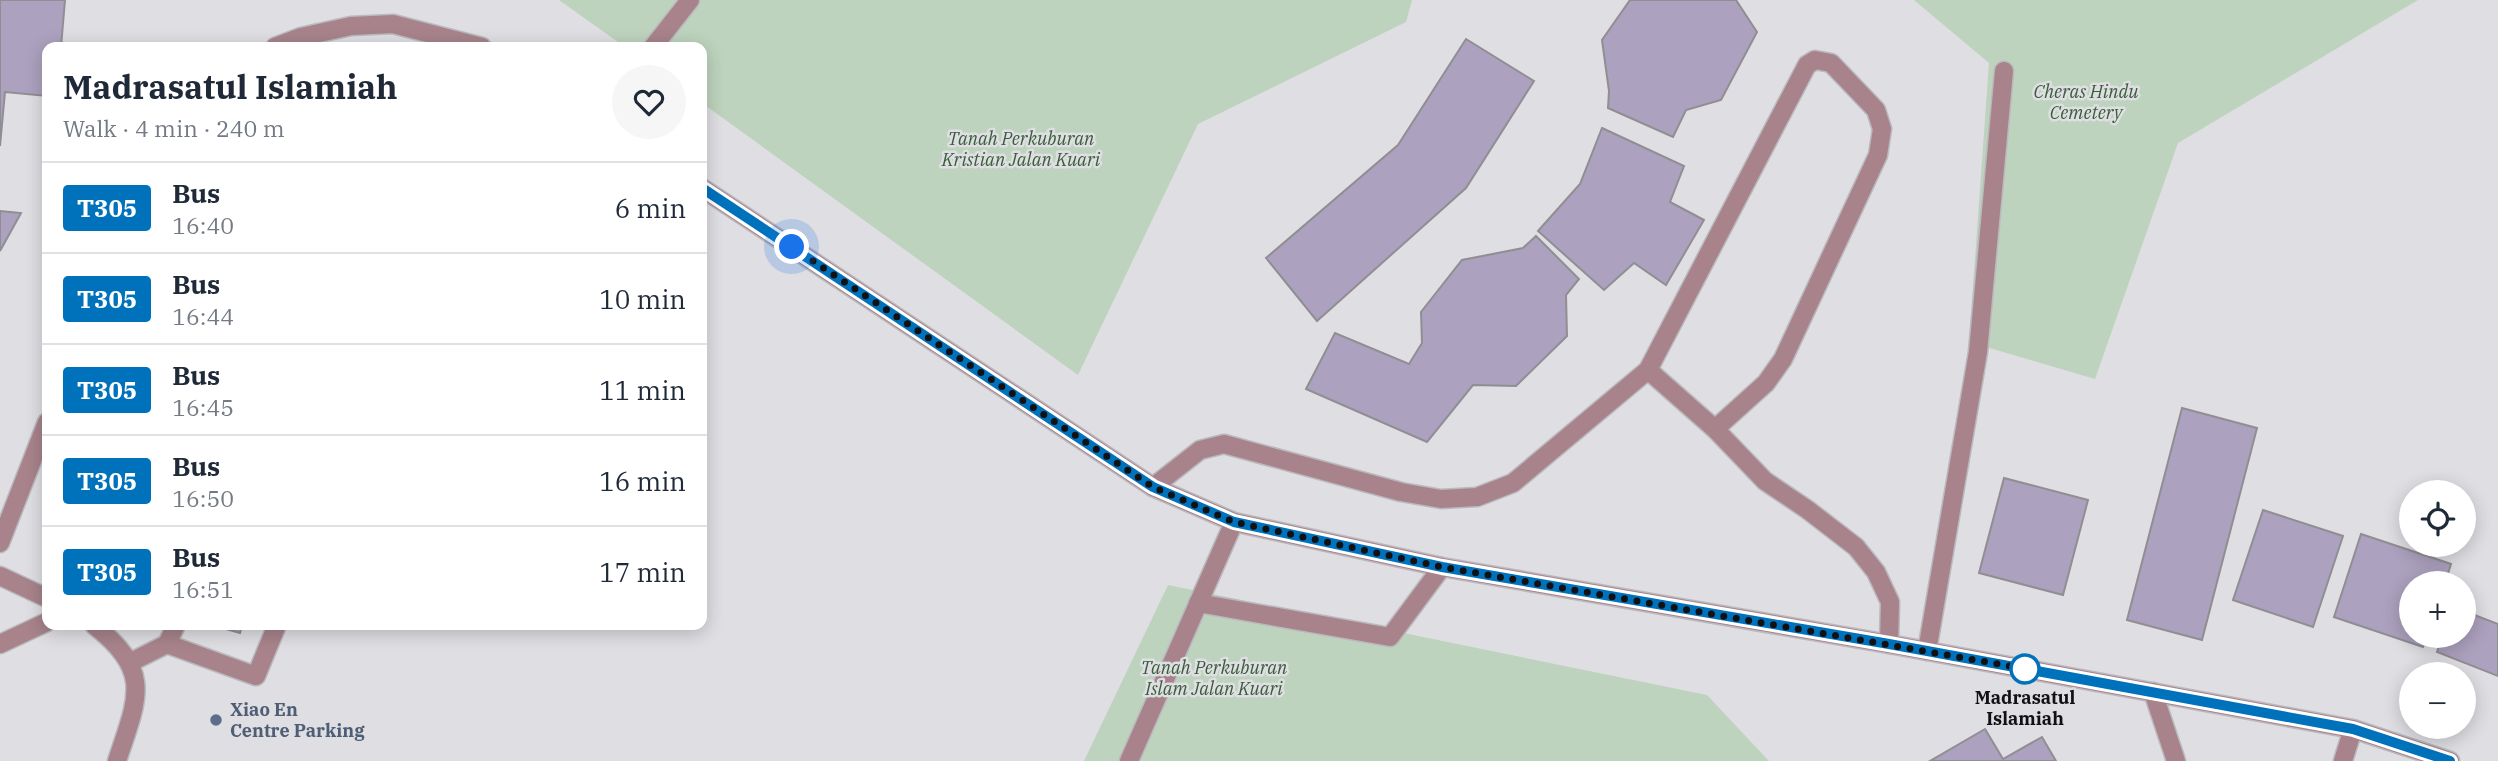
<!DOCTYPE html>
<html lang="en">
<head>
<meta charset="utf-8">
<style>
  body { margin:0; font-family:"IBM Plex Serif",serif; background:#f6f6f7; color:#1f2937; height:100vh; display:flex; flex-direction:column; font-size:26px; white-space:nowrap }
  * { box-sizing:border-box; margin:0 }
  p { font-size:23px; color:#747a83 }
  .icon { flex:none; width:38px; height:38px; fill:none; stroke:currentColor; stroke-width:2; stroke-linecap:round; stroke-linejoin:round }
  .map { position:relative; flex:1; overflow:hidden }
  .drawer { position:absolute; left:42px; top:42px; width:665px; height:588px; display:flex; flex-direction:column; background:#fff; border-radius:14px; box-shadow:0 4px 18px #0003 }
  .drawer>* { flex:none }
  .badge { padding:0 14px; border-radius:5px; font-size:24px; line-height:46px }
  .fabs { position:absolute; left:2399px; top:480px; display:grid; gap:14px }
  .fabs a { display:grid; place-items:center; width:77px; height:77px; border-radius:50%; background:#fff; box-shadow:0 4px 18px #0003; font-size:35px }
  .you { position:absolute; width:35px; height:35px; margin:-18px; border:5px solid #fff; border-radius:50%; background:#1a73e8; box-shadow:0 0 0 10px #1a73e833 }
  .map>.badge { position:absolute; translate:-50% -50%; box-shadow:0 0 0 4px #fff }
  .round { display:grid; place-items:center; flex:none; width:74px; height:74px; border-radius:37px; background:#f6f6f7 }
  .overview { display:flex; align-items:center; justify-content:space-between; height:119px; padding:0 21px }
  h1 { font-size:33px; font-weight:800; line-height:52px }
  ul { padding:0; list-style:none }
  li { display:flex; align-items:center; gap:21px; height:91px; padding:0 21px; border-top:2px solid #e0e1e3 }
  li div { flex:1 }
  li b { display:block; font-size:26px }
  li em { font-style:normal }
  li .badge { min-width:77px; font-weight:700; text-align:center }
  .map>svg:first-child { display:block }
  .green { fill:#bdd3bd }
  .building { fill:#aca1be; stroke:#908e93; stroke-width:2 }
  .lines { fill:none; stroke-linecap:round; stroke-linejoin:round }
  .service-casing { stroke:#bab9bd; stroke-width:21 }
  .minor-casing { stroke:#bab9bd; stroke-width:21 }
  .tertiary-casing { stroke:#bab9bd; stroke-width:21 }
  .service { stroke:#a8838c; stroke-width:18 }
  .minor { stroke:#a8838c; stroke-width:18 }
  .tertiary { stroke:#a8838c; stroke-width:18 }
  .line-casing { stroke:#fff; stroke-width:16 }
  .line { stroke:#0072bc; stroke-width:10 }
  .walk { stroke:#111012; stroke-width:7; stroke-dasharray:0 12.6 }
  .stop-dot { fill:#fff; stroke:#0072bc; stroke-width:3.5 }
  .service-dot { fill:#5c6f8a; stroke:#dfdee3; stroke-width:2.5 }
  .labels { text-anchor:middle; stroke-width:5; stroke-linejoin:round; paint-order:stroke }
  .park-label { font-size:18px; font-style:italic; fill:#395e3a; stroke:#dfdee3 }
  .stop-label { font-size:18px; font-weight:bold; fill:#111012; stroke:#dfdee3 }
  .service-label { font-size:18px; font-weight:bold; fill:#4e5e75; stroke:#dfdee3; text-anchor:start }
</style>
</head>
<body>
<div class="map">
<svg width="2498" height="761" viewBox="0 0 2498 761">
  <rect width="100%" height="100%" fill="#dfdee3"/>
  <g class="green">
    <polygon points="559,0 1412,0 1406,22 1198,124 1078,375 702,103 702,47 625,47"/>
    <polygon points="1914,0 2418,0 2178,143 2095,379 1969,342 1989,63"/>
    <polygon points="1168,585 1707,695 1769,761 1084,761"/>
  </g>
  <g class="building">
    <polygon points="0,0 65,0 61,47 47,47 47,96 5,92 0,146"/>
    <polygon points="1630,0 1736,0 1757,32 1721,100 1686,110 1673,137 1608,108 1609,91 1602,40"/>
    <polygon points="1466,39 1534,81 1466,188 1317,321 1266,258 1398,145"/>
    <polygon points="1602,128 1684,166 1670,202 1704,220 1666,285 1634,263 1604,290 1538,231 1580,184"/>
    <polygon points="0,211 21,213 0,251"/>
    <polygon points="1536,236 1579,279 1566,295 1567,336 1516,386 1473,385 1427,442 1306,389 1335,333 1409,364 1422,343 1421,312 1462,260 1523,248"/>
    <polygon points="2182,408 2257,428 2202,640 2127,620"/>
    <polygon points="2004,478 2088,500 2063,595 1979,573"/>
    <polygon points="2263,510 2343,536 2313,627 2233,600"/>
    <polygon points="2361,534 2451,564 2445,583 2412,583 2412,635 2427,635 2423,647 2334,617"/>
    <polygon points="2464,611 2498,624 2498,676 2437,652 2443,635 2464,635"/>
    <polygon points="212,625 242,625 240,633"/>
    <polygon points="1985,729 2003,759 2042,737 2056,761 1930,761"/>
  </g>
  <g class="lines">
    <defs>
      <g id="service">
        <polyline points="653,47 690,0"/>
        <polyline points="1648,370 1715,429 1765,481 1808,510 1856,547 1876,572 1890,602 1889,644"/>
        <polyline points="1153,487 1200,450 1224,444 1401,492 1441,499 1477,497 1513,483 1648,370 1807,65 1815,60 1831,63 1876,110 1882,129 1878,155 1783,359 1766,383 1715,429"/>
        <polyline points="1198,603 1390,637 1442,567"/>
        <polyline points="167,644 256,676 277,625"/>
        <polyline points="1927,651 1978,352 2004,71"/>
        <polyline points="131,662 167,644 176,625"/>
        <polyline points="2153,692 2176,761"/>
        <polyline points="1129,761 1234,522"/>
        <polyline points="2343,761 2353,729"/>
      </g>
      <g id="minor">
        <polyline points="0,576 47,598"/>
        <path d="M94,625C153,672 138,697 117,761"/>
      </g>
      <g id="tertiary">
        <polyline points="275,47 301,37 351,26 393,24 482,47"/>
        <polyline points="702,188 1153,487 1234,522 1442,567 1889,644 2353,729 2450,761"/>
        <polyline points="0,543 47,422"/>
        <polyline points="0,644 47,622"/>
      </g>
    </defs>
    <use href="#service" class="service-casing"/>
    <use href="#minor" class="minor-casing"/>
    <use href="#tertiary" class="tertiary-casing"/>
    <use href="#service" class="service"/>
    <use href="#minor" class="minor"/>
    <use href="#tertiary" class="tertiary"/>
  </g>
  <g class="lines">
    <defs>
      <polyline id="line" points="702,188 1153,487 1234,522 1442,567 1889,644 2353,729 2450,761"/>
    </defs>
    <use href="#line" class="line-casing"/>
    <use href="#line" class="line"/>
    <polyline class="walk" points="792,247 1153,487 1234,522 1442,567 2027,669 2025,669"/>
  </g>
  <circle class="stop-dot" cx="2025" cy="669" r="14"/>
  <circle class="service-dot" cx="216" cy="720" r="7"/>
  <g class="labels">
    <g class="park-label">
      <text x="2086" y="98">Cheras Hindu<tspan x="2086" dy="21">Cemetery</tspan></text>
      <text x="1021" y="145">Tanah Perkuburan<tspan x="1021" dy="21">Kristian Jalan Kuari</tspan></text>
      <text x="1214" y="674">Tanah Perkuburan<tspan x="1214" dy="21">Islam Jalan Kuari</tspan></text>
    </g>
    <g class="stop-label">
      <text x="2025" y="704">Madrasatul<tspan x="2025" dy="21">Islamiah</tspan></text>
    </g>
    <g class="service-label">
      <text x="230" y="716">Xiao En<tspan x="230" dy="21">Centre Parking</tspan></text>
    </g>
  </g>
</svg>
<div class="fabs">
<a><svg class="icon" aria-label="locate" viewBox="0 0 24 24"><circle cx="12" cy="12" r="6"/><path d="M12 2v4M12 18v4M2 12h4M18 12h4"/></svg></a>
<a>+</a>
<a>−</a>
</div>
<div class="you" style="left:792px;top:247px"></div>
<section class="drawer">
<div class="overview"><div><h1>Madrasatul Islamiah</h1><p>Walk · 4 min · 240 m</p></div><a class="round"><svg class="icon" aria-label="heart" viewBox="0 0 24 24"><path d="M12 20l-8-8c-3-5 5-10 8-4 3-6 11-1 8 4z"/></svg></a></div>
<ul>
<li><span class="badge" style="background:#0072bc;color:#fff">T305</span><div><b>Bus</b><p>16:40</p></div><em>6 min</em></li>
<li><span class="badge" style="background:#0072bc;color:#fff">T305</span><div><b>Bus</b><p>16:44</p></div><em>10 min</em></li>
<li><span class="badge" style="background:#0072bc;color:#fff">T305</span><div><b>Bus</b><p>16:45</p></div><em>11 min</em></li>
<li><span class="badge" style="background:#0072bc;color:#fff">T305</span><div><b>Bus</b><p>16:50</p></div><em>16 min</em></li>
<li><span class="badge" style="background:#0072bc;color:#fff">T305</span><div><b>Bus</b><p>16:51</p></div><em>17 min</em></li>
</ul>
</section>
</div>
</body>
</html>
